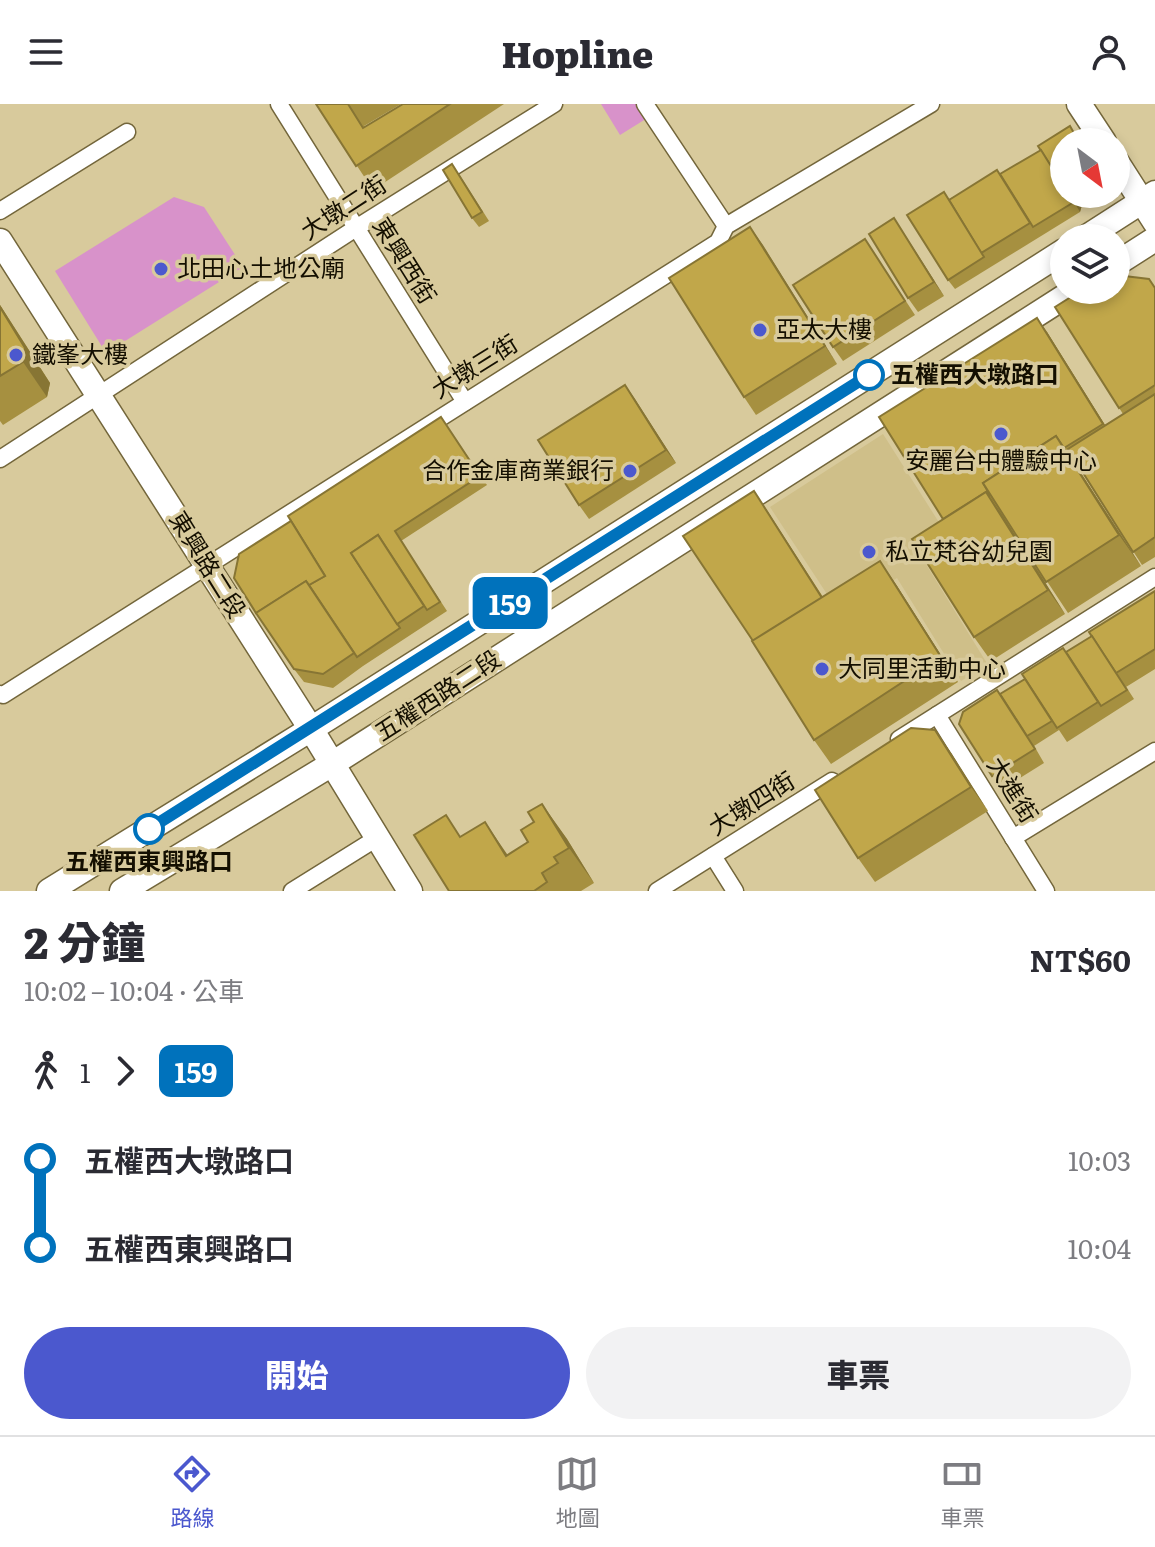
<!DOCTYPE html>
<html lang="zh-TW">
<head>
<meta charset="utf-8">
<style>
  body { margin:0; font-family:Literata,"Noto Sans TC",serif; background:#f2f2f3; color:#2b2b33; height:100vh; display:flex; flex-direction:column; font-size:30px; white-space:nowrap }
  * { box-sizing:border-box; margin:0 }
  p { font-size:26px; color:#7c7c81 }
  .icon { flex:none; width:44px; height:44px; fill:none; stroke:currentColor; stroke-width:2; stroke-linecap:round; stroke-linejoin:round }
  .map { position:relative; height:787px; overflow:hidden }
  .drawer { display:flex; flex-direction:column; background:#fff; flex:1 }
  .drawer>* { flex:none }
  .badge { padding:0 16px; border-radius:12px; font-size:28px; line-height:52px }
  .needle { width:52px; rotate:148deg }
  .tools { position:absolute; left:1050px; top:24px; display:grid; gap:16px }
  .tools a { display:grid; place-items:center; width:80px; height:80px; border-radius:50%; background:#fff; box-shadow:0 4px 12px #0003; font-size:40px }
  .map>.badge { position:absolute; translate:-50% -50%; box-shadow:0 0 0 4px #fff }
  .legs { display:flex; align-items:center; gap:12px; height:88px; padding:0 24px; font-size:26px }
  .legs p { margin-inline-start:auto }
  .overview { display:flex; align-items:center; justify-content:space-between; height:136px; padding:0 24px }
  h1 { font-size:44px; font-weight:800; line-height:60px }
  .primary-button { display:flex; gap:16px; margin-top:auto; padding:16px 24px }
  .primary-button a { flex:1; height:92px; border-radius:48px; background:#4b58ce; color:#fff; font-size:32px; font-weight:800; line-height:92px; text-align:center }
  .primary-button a+a { background:#f2f2f3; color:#2b2b33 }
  ul { padding:0 24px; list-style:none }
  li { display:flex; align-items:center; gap:28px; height:88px; font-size:30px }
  li i { display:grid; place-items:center; width:12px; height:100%; margin:0 10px; background:currentColor }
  li i::after { content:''; width:20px; height:20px; margin:-10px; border:6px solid; border-radius:50%; background:#fff }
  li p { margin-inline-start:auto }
  li:first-child i { background:linear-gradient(#0000 50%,currentColor 0) }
  li:last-child i { background:linear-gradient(currentColor 50%,#0000 0) }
  header { display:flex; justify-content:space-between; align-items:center; height:104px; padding:0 24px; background:#fff; font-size:36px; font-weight:800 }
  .tab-bar { display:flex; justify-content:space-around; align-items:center; height:112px; border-top:2px solid #e1e1e2; background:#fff; font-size:22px; color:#7c7c81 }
  .tab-bar a { display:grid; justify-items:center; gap:4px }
  .tab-bar .current { color:#4b58ce }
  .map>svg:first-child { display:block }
  .built { fill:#cfbf89 }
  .green { fill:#d892ca }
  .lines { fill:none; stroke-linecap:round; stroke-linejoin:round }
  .street-casing { stroke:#73663b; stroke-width:19 }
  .secondary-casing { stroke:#73663b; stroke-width:27 }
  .street { stroke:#fff; stroke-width:16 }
  .secondary { stroke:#fff; stroke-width:24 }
  .wall { fill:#a69040 }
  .shaded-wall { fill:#877534 }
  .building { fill:#c1a74a; stroke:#877534; stroke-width:2 }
  .line-1-casing { stroke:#fff; stroke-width:18 }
  .line-1 { stroke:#0072bc; stroke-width:12 }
  .poi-dot { fill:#4b58ce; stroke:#d8ca9c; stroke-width:3 }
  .stop-1-dot { fill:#fff; stroke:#0072bc; stroke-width:4 }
  .labels { text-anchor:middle; stroke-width:7; stroke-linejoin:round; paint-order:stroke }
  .street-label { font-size:24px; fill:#140f01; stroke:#d8ca9c }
  .poi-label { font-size:24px; fill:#140f01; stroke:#d8ca9c; text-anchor:start }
  .stop-label { font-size:24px; font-weight:bold; fill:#140f01; stroke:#d8ca9c; text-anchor:start }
</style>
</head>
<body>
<header><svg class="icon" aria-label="menu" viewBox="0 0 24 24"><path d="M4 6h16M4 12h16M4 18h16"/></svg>Hopline<svg class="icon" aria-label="person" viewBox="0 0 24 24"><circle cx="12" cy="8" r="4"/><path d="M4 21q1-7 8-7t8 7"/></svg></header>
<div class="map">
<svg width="1155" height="787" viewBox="0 0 1155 787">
  <rect width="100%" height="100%" fill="#d8ca9c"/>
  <polygon class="built" points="883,330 952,439 924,457 988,561 961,577 897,474 840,510 770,403"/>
  <g class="green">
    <polygon points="601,0 641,0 649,13 620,31"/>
    <polygon points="174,93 204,103 243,163 106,249 55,167"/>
  </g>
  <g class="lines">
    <defs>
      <g id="street">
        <polyline points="279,0 465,298"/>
        <polyline points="645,0 726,122"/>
        <polyline points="0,107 127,28"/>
        <polyline points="0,355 356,124 554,0"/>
        <polyline points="0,590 3,591 718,138 726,122 931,0"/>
        <polyline points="937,611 1046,787"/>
        <polyline points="899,635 1155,473"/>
        <polyline points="1013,734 1155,647"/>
        <polyline points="713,752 735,787"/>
        <polyline points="292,787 377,734"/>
        <polyline points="657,787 832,677"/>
      </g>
      <g id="secondary">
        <polyline points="1079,0 1104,38"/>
        <polyline points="1116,57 1155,118"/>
        <polyline points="1085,134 1155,89"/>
        <polyline points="0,137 311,625 410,787"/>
        <polyline points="1116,160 1155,135"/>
        <polyline points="49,787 311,625 1064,147"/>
        <polyline points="122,787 332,660 1075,186"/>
      </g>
    </defs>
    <use href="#street" class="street-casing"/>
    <use href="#secondary" class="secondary-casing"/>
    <use href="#street" class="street"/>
    <use href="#secondary" class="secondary"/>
  </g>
  <g class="wall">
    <polygon points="316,0 401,0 364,22 365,23 403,0 504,0 373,86"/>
    <polygon points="459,70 489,117 479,123 472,114"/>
    <polygon points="1000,70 1085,90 1080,108 955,185 948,176 949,95"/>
    <polygon points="750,123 837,260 756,311 744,293"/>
    <polygon points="903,128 944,192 918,208 908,194"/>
    <polygon points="865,135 915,211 843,257 833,243"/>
    <polygon points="1155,183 1155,453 1142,461 1075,357 1074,358 1141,462 1068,509 999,405 1065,510 991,557 974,533 943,415 1047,228 1105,321 1123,310 1055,203"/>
    <polygon points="0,201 50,279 47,293 3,321 0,317"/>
    <polygon points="625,281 676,359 589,415 579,401"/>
    <polygon points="441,313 487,381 401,437 447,507 363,562 333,584 304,578 294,565 291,417"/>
    <polygon points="766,405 823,493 880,457 897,482 958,578 831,660 814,636"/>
    <polygon points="1155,487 1155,565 1126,583 1123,578 1134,595 1067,638 1059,626 1034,642 1033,640 1044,659 1001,686 992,672 1000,590 1092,532"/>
    <polygon points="935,626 988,707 875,778 858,754"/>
    <polygon points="542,700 567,735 594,779 581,787 449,787 461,732 508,751 528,738"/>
  </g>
  <g class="shaded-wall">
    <polygon points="1069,90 1085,90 1080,108 1074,98"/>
    <polygon points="894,114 903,128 944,192 934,178"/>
    <polygon points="750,123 763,141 837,260 825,242"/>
    <polygon points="0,201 50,279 47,293 23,258"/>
    <polygon points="1037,214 1047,228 1113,334 1103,320"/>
    <polygon points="625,281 635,295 676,359 666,346"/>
    <polygon points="1056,332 1077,363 1141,462 1119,431"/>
    <polygon points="754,387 766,405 835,513 823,496"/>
    <polygon points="986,388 1003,412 1065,510 1048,486"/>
    <polygon points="880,457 897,482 958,578 941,553"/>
    <polygon points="935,626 952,650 988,707 971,683"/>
    <polygon points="542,700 567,735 594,779 569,744"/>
    <polygon points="485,718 509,753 506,752"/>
  </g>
  <g class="building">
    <polygon points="316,0 348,0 363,24 403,0 450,0 356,62"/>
    <polygon points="1070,22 1079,38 1064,38 1064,83 1038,42"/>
    <polygon points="1041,46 1064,83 1064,90 1068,90 1074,98 1033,123 1000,70"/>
    <polygon points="452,60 482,108 472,114 443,66"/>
    <polygon points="997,66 1030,119 981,149 949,96"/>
    <polygon points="944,88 984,153 948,176 907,111"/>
    <polygon points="894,114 934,178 908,194 869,130"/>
    <polygon points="750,123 825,242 744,293 669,174"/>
    <polygon points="865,135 905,197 833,243 793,181"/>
    <polygon points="1116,171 1149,175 1155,184 1155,281 1119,304 1055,203 1082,186 1116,186"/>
    <polygon points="0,203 25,244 23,258 0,272"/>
    <polygon points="1037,214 1103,320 1064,344 1056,332 983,379 990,391 989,392 986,388 943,415 879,313"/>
    <polygon points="625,281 666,346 579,401 538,336"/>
    <polygon points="1155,290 1155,433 1133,448 1068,345"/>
    <polygon points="441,313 480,372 395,427 440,498 427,506 378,431 351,449 400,524 357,553 309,481 325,472 288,412"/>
    <polygon points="1056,332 1119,431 1046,478 983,379"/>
    <polygon points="754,387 822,494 753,537 683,432"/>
    <polygon points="986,388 1048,486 974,533 912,435"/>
    <polygon points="291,417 325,472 309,481 306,477 256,509 234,474 239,450"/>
    <polygon points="378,431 424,502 397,520 351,449"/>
    <polygon points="880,457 941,553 814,636 752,537"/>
    <polygon points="306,477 354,549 323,570 294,565 256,509"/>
    <polygon points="1155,487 1155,545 1116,569 1089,528"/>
    <polygon points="1092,532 1127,586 1101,602 1066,548"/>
    <polygon points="1063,544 1098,598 1057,624 1022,570"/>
    <polygon points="1025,575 1052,617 1027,632 1000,590"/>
    <polygon points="997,586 1035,645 992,672 959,620 963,608"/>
    <polygon points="911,624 935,626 971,683 858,754 815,686"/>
    <polygon points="542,700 569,744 554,753 558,759 542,769 547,778 534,787 449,787 414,731 446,711 460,733 485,718 506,752 528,738 521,726 534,718 528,708"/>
  </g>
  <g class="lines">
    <defs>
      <polyline id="line-1" points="149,725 869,271"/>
    </defs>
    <use href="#line-1" class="line-1-casing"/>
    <use href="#line-1" class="line-1"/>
  </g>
  <g class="poi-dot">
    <circle cx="161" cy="165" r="8"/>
    <circle cx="760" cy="226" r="8"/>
    <circle cx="16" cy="251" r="8"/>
    <circle cx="1001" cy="330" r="8"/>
    <circle cx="630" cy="367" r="8"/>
    <circle cx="869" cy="448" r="8"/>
    <circle cx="822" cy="565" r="8"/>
  </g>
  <g class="stop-1-dot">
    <circle cx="869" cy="271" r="14"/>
    <circle cx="149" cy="725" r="14"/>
  </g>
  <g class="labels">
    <g class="street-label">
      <text transform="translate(344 104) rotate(-33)" y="8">大墩二街</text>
      <text transform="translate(404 157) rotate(58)" y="8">東興西街</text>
      <text transform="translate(475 263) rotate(-32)" y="8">大墩三街</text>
      <text transform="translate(207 461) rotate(58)" y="8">東興路二段</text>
      <text transform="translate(438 592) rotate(-33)" y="8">五權西路二段</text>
      <text transform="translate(1012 686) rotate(58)" y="8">大進街</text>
      <text transform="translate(752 700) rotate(-32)" y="8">大墩四街</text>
    </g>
    <g class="poi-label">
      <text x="177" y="173">北田心土地公廟</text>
      <text x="776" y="234">亞太大樓</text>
      <text x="32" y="259">鐵峯大樓</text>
      <text x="1001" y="365" text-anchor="middle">安麗台中體驗中心</text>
      <text x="614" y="375" text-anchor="end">合作金庫商業銀行</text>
      <text x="885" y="456">私立梵谷幼兒園</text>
      <text x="838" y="573">大同里活動中心</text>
    </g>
    <g class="stop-label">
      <text x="891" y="279">五權西大墩路口</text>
      <text x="149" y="766" text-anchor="middle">五權西東興路口</text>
    </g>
  </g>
</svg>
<div class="tools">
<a><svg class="needle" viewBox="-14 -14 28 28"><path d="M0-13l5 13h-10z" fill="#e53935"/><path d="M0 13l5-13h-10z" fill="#7c7c81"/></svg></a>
<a><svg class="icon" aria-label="layers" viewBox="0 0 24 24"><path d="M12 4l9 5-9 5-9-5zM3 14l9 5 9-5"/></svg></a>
</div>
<b class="badge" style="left:510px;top:499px;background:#0072bc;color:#fff">159</b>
</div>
<section class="drawer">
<div class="overview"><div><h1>2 分鐘</h1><p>10:02 – 10:04 · 公車</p></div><b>NT$60</b></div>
<div class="legs"><svg class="icon" aria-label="walk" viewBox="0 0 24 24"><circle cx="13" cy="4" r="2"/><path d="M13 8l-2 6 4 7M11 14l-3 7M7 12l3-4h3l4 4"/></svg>1<svg class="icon" aria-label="forward" viewBox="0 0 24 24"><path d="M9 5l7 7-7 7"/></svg><b class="badge" style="background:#0072bc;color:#fff">159</b></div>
<ul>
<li><i style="color:#0072bc"></i><b>五權西大墩路口</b><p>10:03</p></li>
<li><i style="color:#0072bc"></i><b>五權西東興路口</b><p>10:04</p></li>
</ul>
<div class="primary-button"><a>開始</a><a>車票</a></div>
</section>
<nav class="tab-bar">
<a class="current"><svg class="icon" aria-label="directions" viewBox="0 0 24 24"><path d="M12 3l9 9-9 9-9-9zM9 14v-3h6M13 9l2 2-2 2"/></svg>路線</a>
<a><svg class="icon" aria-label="map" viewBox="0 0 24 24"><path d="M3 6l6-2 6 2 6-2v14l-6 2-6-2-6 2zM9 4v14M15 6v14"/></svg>地圖</a>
<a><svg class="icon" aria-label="tickets" viewBox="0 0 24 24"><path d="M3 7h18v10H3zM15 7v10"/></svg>車票</a>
</nav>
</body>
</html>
